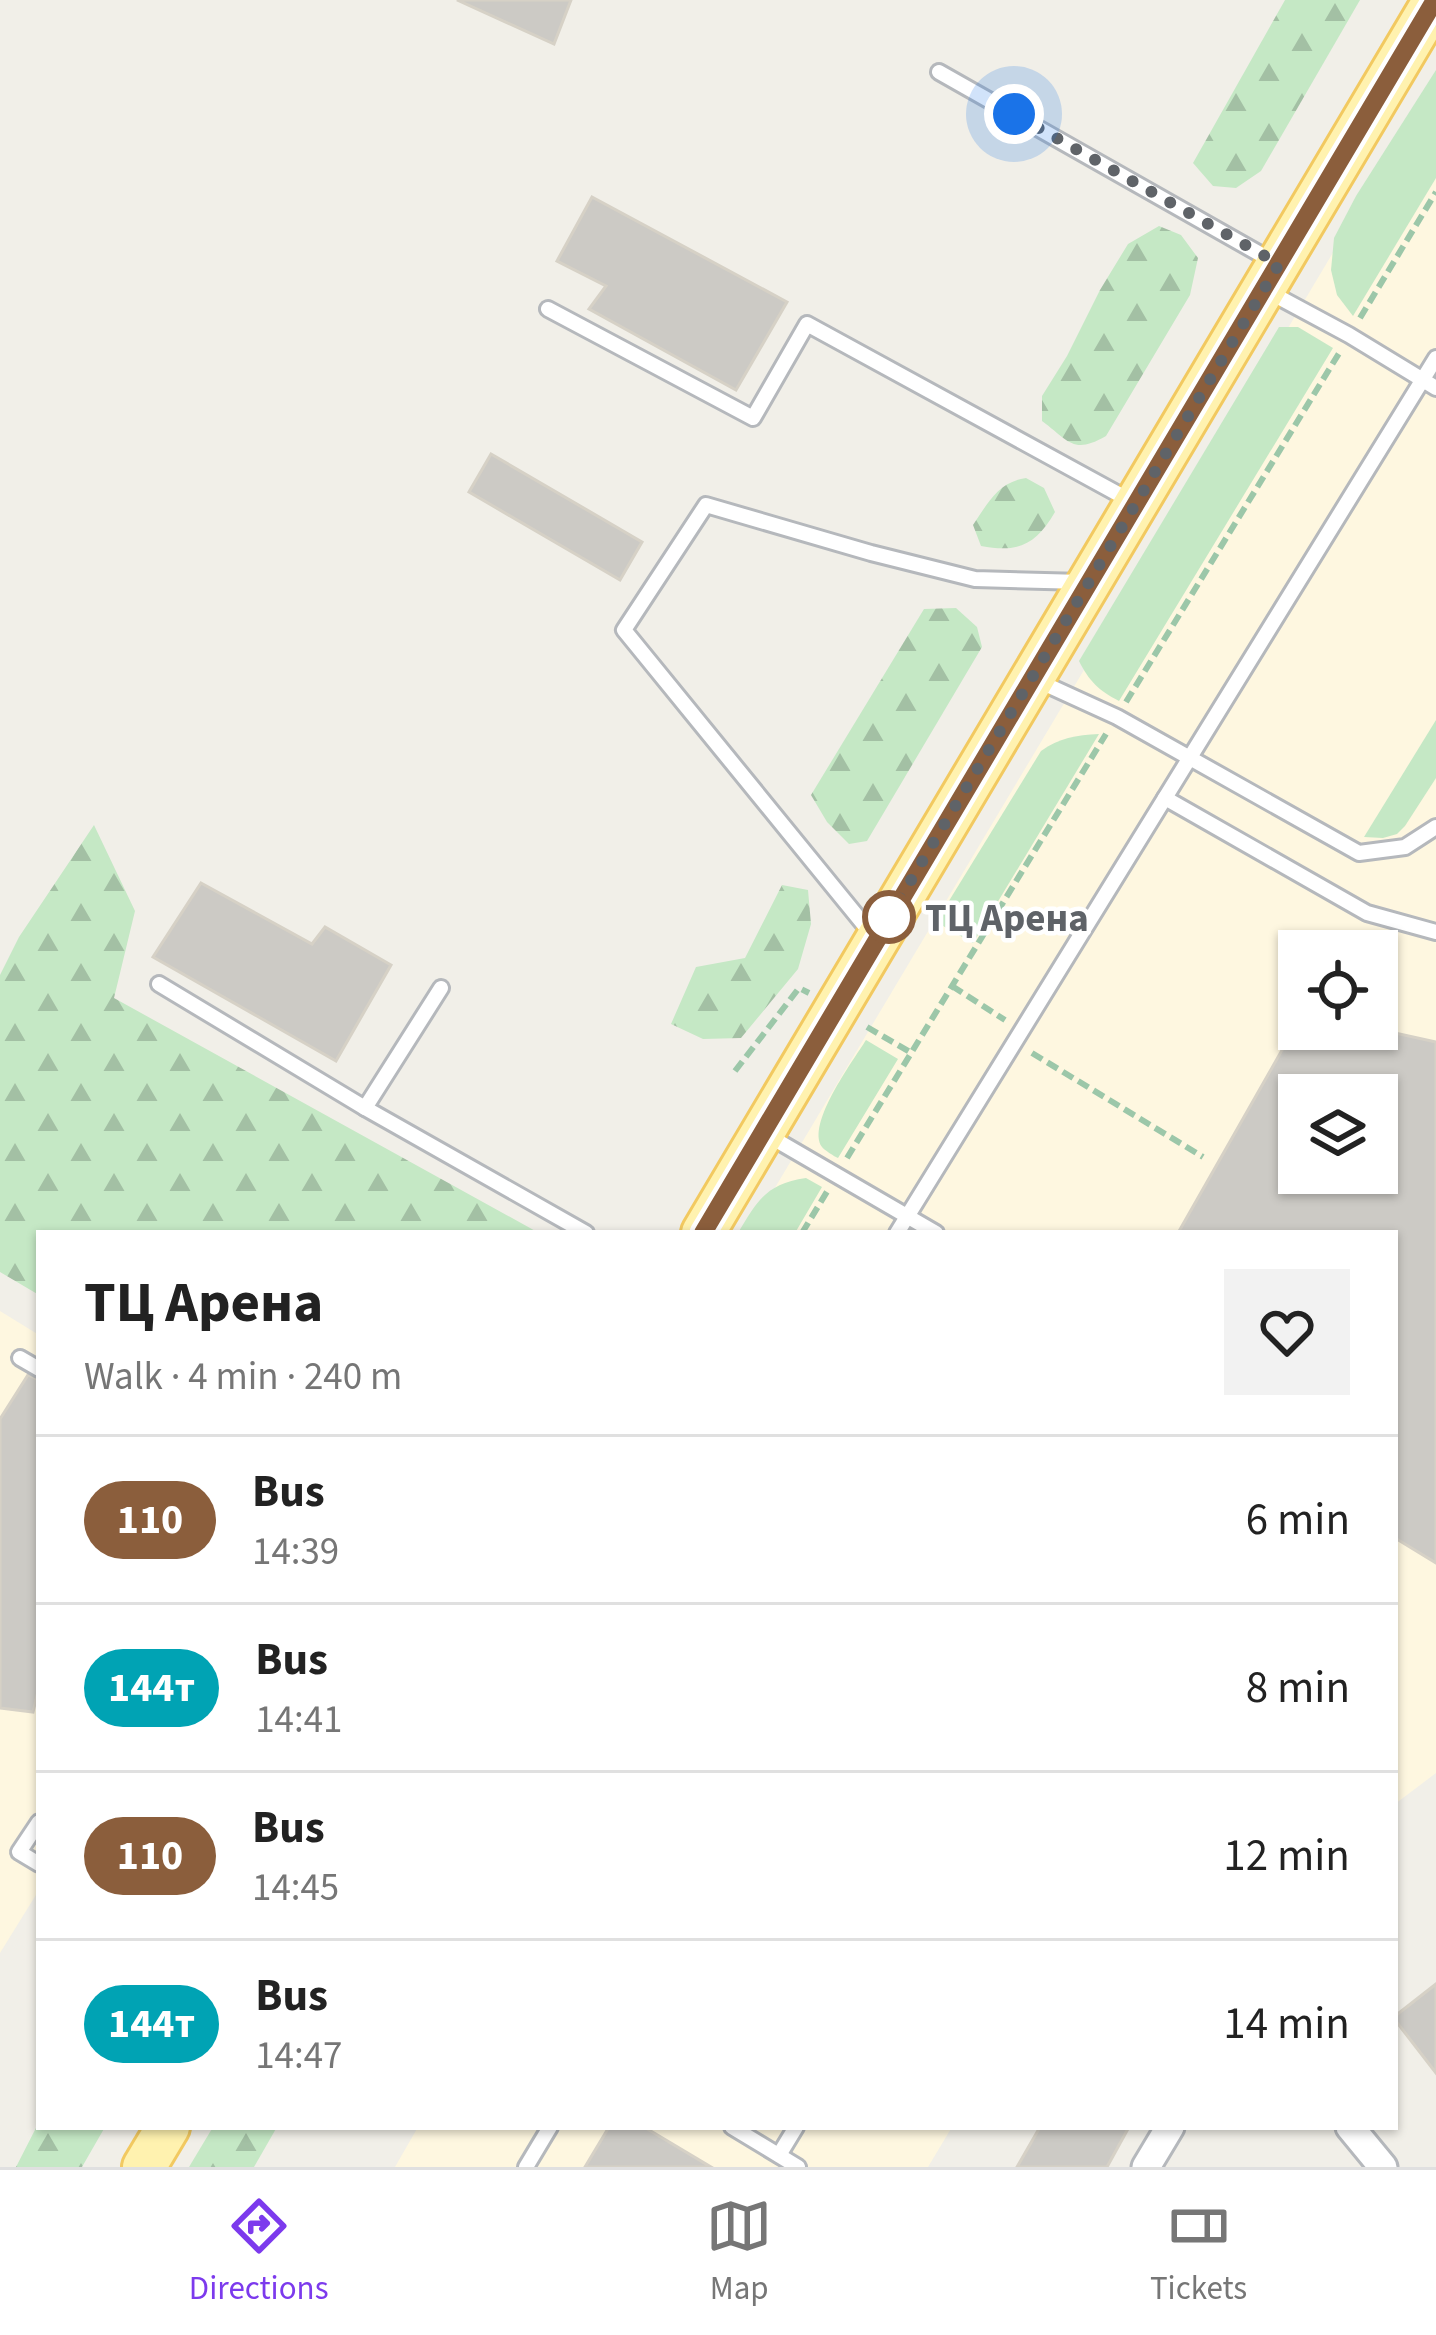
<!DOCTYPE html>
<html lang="en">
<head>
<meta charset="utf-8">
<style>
  body { margin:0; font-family:"Source Sans 3",sans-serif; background:#f2f2f2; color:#222; height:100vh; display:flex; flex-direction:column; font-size:45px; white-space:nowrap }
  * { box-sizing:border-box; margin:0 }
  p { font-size:39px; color:#767676 }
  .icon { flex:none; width:66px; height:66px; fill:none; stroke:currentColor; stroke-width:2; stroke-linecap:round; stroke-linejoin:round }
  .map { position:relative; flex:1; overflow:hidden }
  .side { position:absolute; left:36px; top:1230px; width:1362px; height:900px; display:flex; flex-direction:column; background:#fff; border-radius:0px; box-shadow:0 3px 9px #0004 }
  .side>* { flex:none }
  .badge { padding:0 24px; border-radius:39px; font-size:42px; line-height:78px }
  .tools { position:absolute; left:1278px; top:930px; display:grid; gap:24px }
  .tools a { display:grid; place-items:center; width:120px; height:120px; border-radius:0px; background:#fff; box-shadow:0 3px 9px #0004; font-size:60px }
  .you { position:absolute; width:60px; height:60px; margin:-30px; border:9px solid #fff; border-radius:50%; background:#1a73e8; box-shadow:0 0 0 18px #1a73e833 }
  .map>.badge { position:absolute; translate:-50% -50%; box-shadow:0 0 0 6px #fff }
  .round { display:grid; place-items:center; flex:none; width:126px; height:126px; border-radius:0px; background:#f2f2f2 }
  .head { display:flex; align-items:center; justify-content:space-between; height:204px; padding:0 48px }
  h1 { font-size:57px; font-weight:700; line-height:90px }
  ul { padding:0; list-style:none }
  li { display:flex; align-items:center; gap:36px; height:168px; padding:0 48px; border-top:3px solid #e0e0e0 }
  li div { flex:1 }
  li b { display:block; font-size:45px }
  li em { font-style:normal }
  li .badge { min-width:132px; font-weight:700; text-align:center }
  .tabs { display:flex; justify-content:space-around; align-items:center; height:168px; border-top:3px solid #e0e0e0; background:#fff; font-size:33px; color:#767676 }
  .tabs a { display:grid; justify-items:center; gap:6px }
  .tabs .on { color:#7c3aed }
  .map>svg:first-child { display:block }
  .commercial { fill:#fef7e0; fill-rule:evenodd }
  .grass { fill:#c5e8c5 }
  .forest { fill:url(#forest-firs) }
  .building { fill:#cccac5; stroke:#d6d1c6; stroke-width:3; fill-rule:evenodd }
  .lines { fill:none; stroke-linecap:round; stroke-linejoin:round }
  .lane-casing { stroke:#b5b8bc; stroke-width:20 }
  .street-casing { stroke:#b5b8bc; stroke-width:33 }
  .primary-casing { stroke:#f2c960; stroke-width:48 }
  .path { stroke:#9cc7a9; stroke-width:6; stroke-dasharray:12 6; stroke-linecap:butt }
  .lane { stroke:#fff; stroke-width:14 }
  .street { stroke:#fff; stroke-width:27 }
  .primary { stroke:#fff2af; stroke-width:42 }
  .line-casing { stroke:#fff; stroke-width:27 }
  .line { stroke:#8b5e3c; stroke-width:18 }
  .walk { stroke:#5f6368; stroke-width:12; stroke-dasharray:0 21.6 }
  .stop-dot { fill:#fff; stroke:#8b5e3c; stroke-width:6 }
  .labels { text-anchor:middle; stroke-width:9; stroke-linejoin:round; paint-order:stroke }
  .stop-label { font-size:39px; font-weight:bold; fill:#5f6368; stroke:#fff; text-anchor:start }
</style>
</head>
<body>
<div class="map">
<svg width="1436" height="2167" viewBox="0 0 1436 2167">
  <defs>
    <pattern id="forest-firs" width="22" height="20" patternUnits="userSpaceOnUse" patternTransform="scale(3)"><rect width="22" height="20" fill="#c5e8c5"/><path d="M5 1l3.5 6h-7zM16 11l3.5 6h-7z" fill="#a3c0a4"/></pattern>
  </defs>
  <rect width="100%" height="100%" fill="#f1efe8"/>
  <g class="commercial">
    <path d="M1436,80V1773L1395,1804V1233H748ZM1299,951H1377V1029H1299ZM1299,1095H1377V1173H1299Z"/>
    <polygon points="0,1311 39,1335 39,1890 0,1953"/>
    <polygon points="418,2127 952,2127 928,2167 395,2167"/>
  </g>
  <g class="grass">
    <polygon points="1436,70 1436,178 1353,316 1337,295 1331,270 1334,238 1356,196"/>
    <path d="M1279,327H1298L1333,348L1119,701C1099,691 1089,681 1079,661Z"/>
    <polygon points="1436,720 1436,778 1405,826 1397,834 1383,838 1364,837"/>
    <path d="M1099,734L973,943L936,922L1041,751C1059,738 1076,735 1099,734Z"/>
    <path d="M866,1040L898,1059L838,1158C835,1157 823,1149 822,1147C806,1124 853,1061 866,1040Z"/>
    <path d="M806,1178L822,1187L795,1233H738C758,1200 766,1184 806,1178Z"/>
  </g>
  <g class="forest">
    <polygon points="1285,0 1360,0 1261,171 1236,188 1213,186 1193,163"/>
    <path d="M1159,226L1181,235L1198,258L1190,295L1106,436C1073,455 1069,441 1042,421V396L1067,356L1100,290L1128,244Z"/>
    <path d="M1026,478L1044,488L1055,512C1036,545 1018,553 981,546L973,525C988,503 998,482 1026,478Z"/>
    <polygon points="956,608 977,627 982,647 867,841 849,844 827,822 811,795 924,609"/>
    <polygon points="94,825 135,911 114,998 539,1233 39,1233 39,1295 0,1272 0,975 19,937"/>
    <polygon points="782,885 808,890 811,924 798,969 741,1038 703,1039 671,1024 696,967 745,958"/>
    <polygon points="39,2122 39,2127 105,2127 82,2167 16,2167"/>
    <polygon points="213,2127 277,2127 254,2167 189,2167"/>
  </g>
  <g class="building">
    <polygon points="457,0 571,0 554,44"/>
    <polygon points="592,197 787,302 736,390 589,309 606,286 557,261"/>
    <polygon points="491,454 642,542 620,580 469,492"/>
    <polygon points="201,883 312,944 325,927 391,965 336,1061 153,957"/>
    <path d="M1294,1029H1377L1436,1042V1563L1395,1538V1233H1178ZM1299,1095H1377V1173H1299Z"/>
    <polygon points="28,1375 39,1380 39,1687 33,1712 0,1708 0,1419"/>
    <polygon points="1436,1984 1436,2073 1395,2020 1395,2016"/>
    <polygon points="609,2127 644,2127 711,2167 585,2167"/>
    <polygon points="1040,2127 1129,2127 1107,2167 1017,2167"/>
  </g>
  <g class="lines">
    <defs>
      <g id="lane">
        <polyline points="939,72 1274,262"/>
        <polyline points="1269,292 1349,335 1436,388"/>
        <polyline points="548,309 753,418 807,324 1131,501"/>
        <polyline points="1036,680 1117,717 1359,853 1405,847 1436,827"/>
        <polyline points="1165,798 1367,913 1436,932"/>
        <polyline points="874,937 624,630 706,505 871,553 975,579 1083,582"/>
        <polyline points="159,984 365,1108 586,1233"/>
        <polyline points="365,1108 441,988"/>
        <polyline points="769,1136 936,1233"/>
        <polyline points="897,1233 1436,358"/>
        <polyline points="20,1358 39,1369"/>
        <polyline points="39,1822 19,1852 39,1864"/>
        <polyline points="732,2127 798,2167"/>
        <polyline points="779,2155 796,2127"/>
        <polyline points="526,2167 550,2127"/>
      </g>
      <g id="street">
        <polyline points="1350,2127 1383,2167"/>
        <polyline points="1146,2167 1170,2127"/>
      </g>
      <g id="primary">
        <polyline points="703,1233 1435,0"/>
        <polyline points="144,2167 168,2127"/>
      </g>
    </defs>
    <use href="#lane" class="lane-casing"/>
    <use href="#street" class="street-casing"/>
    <use href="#primary" class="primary-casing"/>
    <g class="path">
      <polyline points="1360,318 1436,192"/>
      <polyline points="1126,702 1341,350"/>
      <polyline points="952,986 1005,1020"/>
      <polyline points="867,1027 910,1052"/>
      <polyline points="1032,1053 1203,1157"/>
      <polyline points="735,1071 799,988 809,993"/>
      <polyline points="847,1158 1106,734"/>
      <polyline points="802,1233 828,1190"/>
    </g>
    <use href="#lane" class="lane"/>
    <use href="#street" class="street"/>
    <use href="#primary" class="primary"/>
  </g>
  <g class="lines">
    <defs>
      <polyline id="line" points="703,1233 1435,0"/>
    </defs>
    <use href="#line" class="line-casing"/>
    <use href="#line" class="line"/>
    <polyline class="walk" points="889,917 1279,264 1014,114"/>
  </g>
  <circle class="stop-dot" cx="889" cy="917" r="24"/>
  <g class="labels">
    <g class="stop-label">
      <text x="925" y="931">ТЦ Арена</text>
    </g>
  </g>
</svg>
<div class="tools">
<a><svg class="icon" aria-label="locate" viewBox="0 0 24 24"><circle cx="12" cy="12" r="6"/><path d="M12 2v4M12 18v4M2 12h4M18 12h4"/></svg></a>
<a><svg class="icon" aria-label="layers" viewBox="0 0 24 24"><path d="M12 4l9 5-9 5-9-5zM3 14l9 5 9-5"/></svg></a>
</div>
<div class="you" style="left:1014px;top:114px"></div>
<section class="side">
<div class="head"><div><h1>ТЦ Арена</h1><p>Walk · 4 min · 240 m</p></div><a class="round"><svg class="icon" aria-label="heart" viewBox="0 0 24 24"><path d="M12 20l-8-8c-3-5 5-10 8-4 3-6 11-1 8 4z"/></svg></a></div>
<ul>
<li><span class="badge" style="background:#8b5e3c;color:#fff">110</span><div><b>Bus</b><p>14:39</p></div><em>6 min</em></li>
<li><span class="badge" style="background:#00a3b4;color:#fff">144т</span><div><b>Bus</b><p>14:41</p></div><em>8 min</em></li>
<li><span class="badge" style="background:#8b5e3c;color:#fff">110</span><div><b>Bus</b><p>14:45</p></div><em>12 min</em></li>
<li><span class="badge" style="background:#00a3b4;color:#fff">144т</span><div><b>Bus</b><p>14:47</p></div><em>14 min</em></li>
</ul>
</section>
</div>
<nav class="tabs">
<a class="on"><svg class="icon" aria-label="directions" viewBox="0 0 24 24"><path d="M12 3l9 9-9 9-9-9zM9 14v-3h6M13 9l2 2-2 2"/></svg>Directions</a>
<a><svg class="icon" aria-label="map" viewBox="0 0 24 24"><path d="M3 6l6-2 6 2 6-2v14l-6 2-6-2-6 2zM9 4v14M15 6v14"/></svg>Map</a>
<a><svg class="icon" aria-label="tickets" viewBox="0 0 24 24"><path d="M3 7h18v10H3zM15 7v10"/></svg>Tickets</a>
</nav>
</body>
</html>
